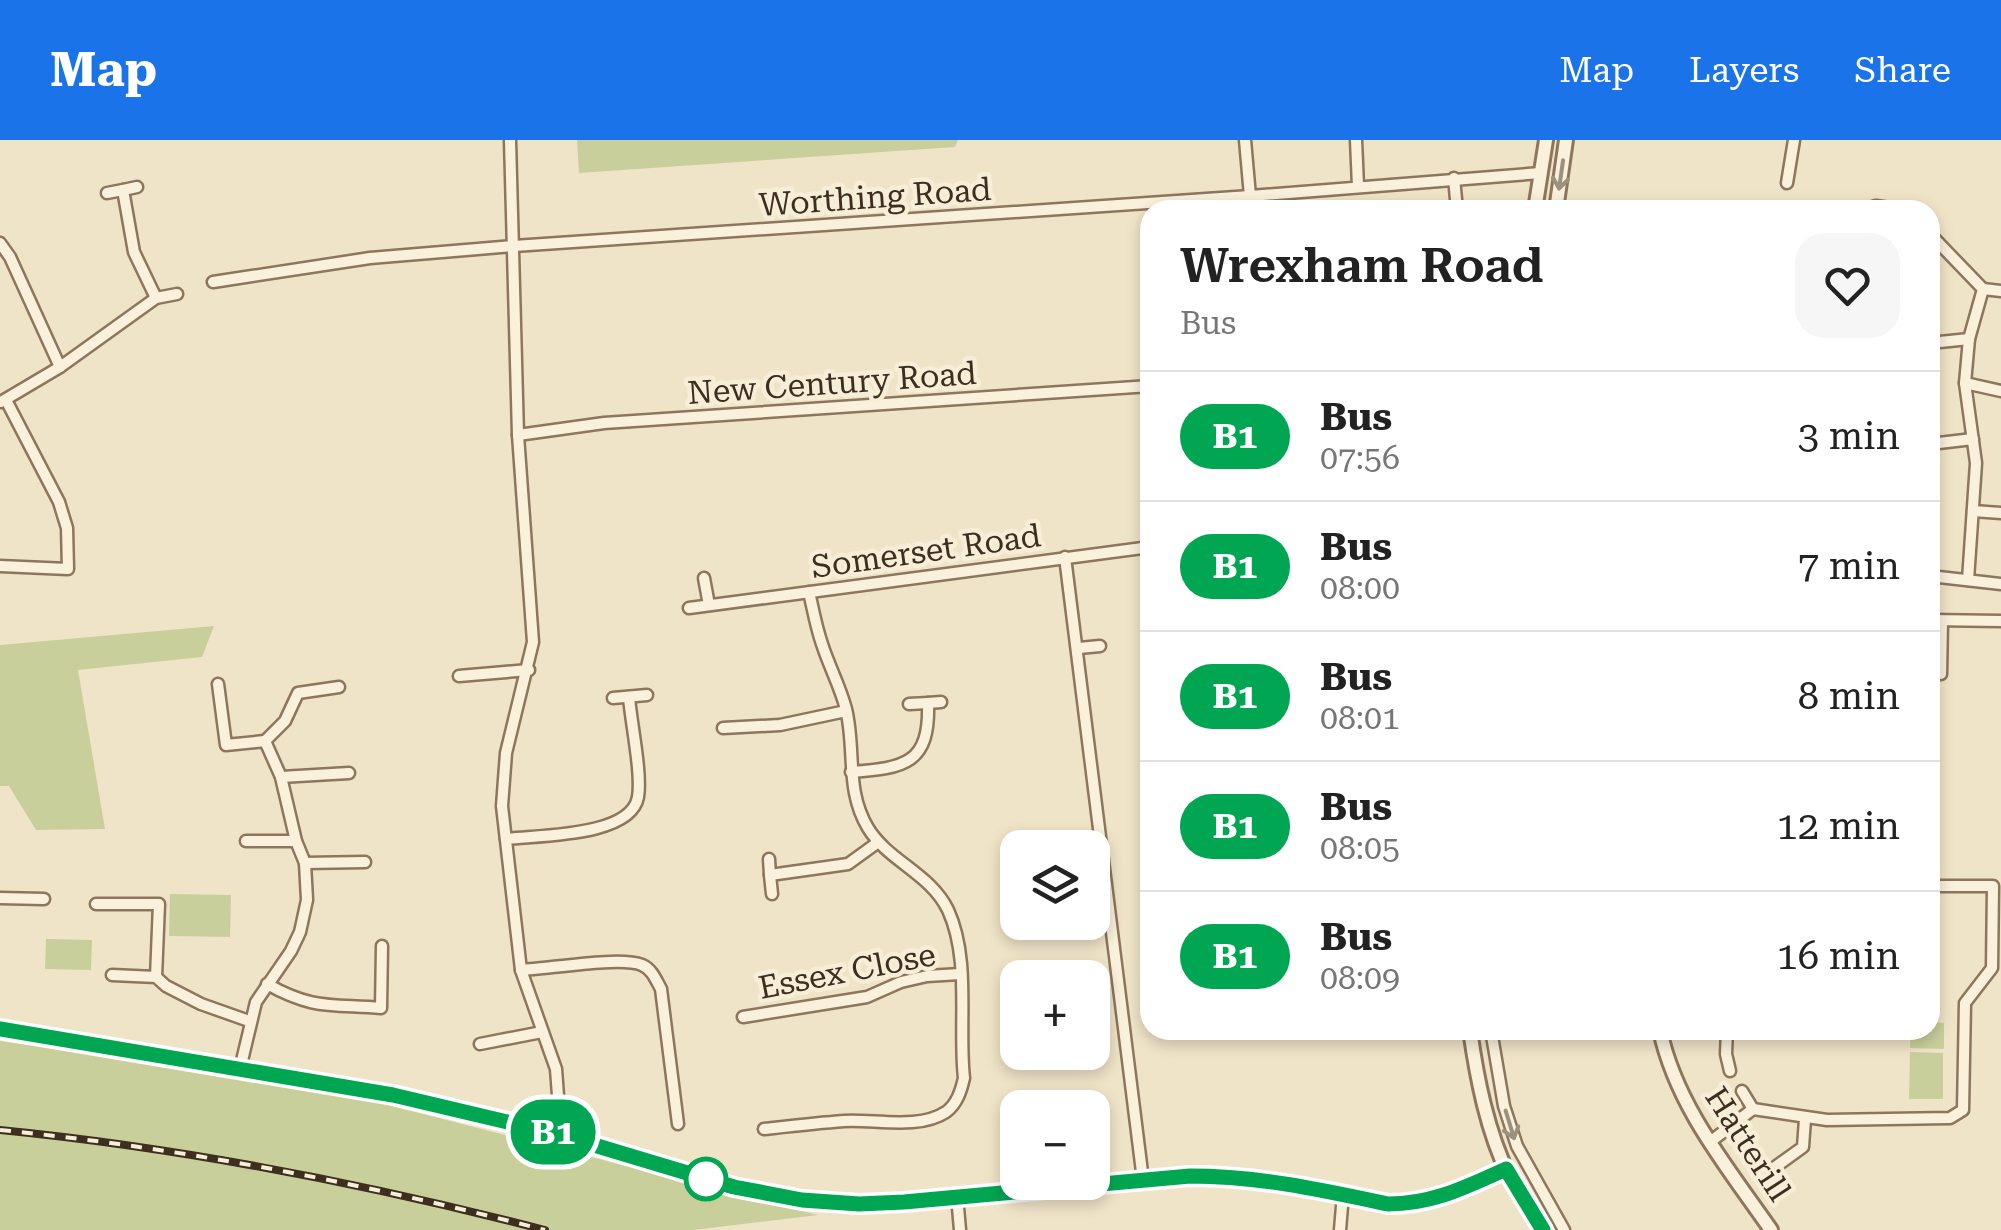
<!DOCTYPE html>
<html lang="en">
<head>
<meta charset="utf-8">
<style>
  body { margin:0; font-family:"Roboto Serif",serif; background:#f6f6f6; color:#222; height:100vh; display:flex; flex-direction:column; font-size:38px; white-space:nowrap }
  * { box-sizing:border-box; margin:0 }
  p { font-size:32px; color:#767676 }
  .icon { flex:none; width:55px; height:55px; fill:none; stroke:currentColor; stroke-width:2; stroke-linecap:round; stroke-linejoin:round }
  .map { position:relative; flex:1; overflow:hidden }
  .side { position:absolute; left:1140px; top:60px; width:800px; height:840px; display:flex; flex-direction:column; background:#fff; border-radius:30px; box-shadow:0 5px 15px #0003 }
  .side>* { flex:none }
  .badge { padding:0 20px; border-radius:32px; font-size:35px; line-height:65px }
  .fabs { position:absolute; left:1000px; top:690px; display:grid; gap:20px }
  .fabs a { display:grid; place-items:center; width:110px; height:110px; border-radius:20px; background:#fff; box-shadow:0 5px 15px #0003; font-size:50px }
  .map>.badge { position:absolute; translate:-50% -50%; box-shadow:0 0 0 5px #fff }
  .round { display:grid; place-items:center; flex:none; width:105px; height:105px; border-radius:30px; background:#f6f6f6 }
  .summary { display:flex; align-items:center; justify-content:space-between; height:170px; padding:0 40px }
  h1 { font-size:48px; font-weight:600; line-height:75px }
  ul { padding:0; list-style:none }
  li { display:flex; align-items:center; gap:30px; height:130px; padding:0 40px; border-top:2px solid #e0e0e0 }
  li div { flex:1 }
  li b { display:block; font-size:38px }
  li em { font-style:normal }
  li .badge { min-width:110px; font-weight:700; text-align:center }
  header { display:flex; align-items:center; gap:60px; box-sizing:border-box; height:140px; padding:0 50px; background:#1a73e8; color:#fff }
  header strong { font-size:48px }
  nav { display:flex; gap:55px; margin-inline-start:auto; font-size:35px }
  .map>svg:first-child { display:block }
  .green { fill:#c9cf9b }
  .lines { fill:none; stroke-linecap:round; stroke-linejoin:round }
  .minor-casing { stroke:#8d765c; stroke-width:15 }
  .tertiary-casing { stroke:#8d765c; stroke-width:18 }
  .minor { stroke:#faf1dc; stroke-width:10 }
  .tertiary { stroke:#faf1dc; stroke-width:12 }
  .rail-casing { stroke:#3d2e20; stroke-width:8 }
  .rail { stroke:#f7eed8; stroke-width:4; stroke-dasharray:11; stroke-linecap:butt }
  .oneway { stroke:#9c907e }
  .line-casing { stroke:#fff; stroke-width:22 }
  .line { stroke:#00a651; stroke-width:15 }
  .stop-dot { fill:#fff; stroke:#00a651; stroke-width:5 }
  .labels { text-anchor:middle; stroke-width:9; stroke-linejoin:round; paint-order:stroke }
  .street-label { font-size:32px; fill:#3d2e20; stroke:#f7eed8 }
</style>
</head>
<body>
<header>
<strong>Map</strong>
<nav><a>Map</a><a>Layers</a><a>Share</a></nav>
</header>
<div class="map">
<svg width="2001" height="1090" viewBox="0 0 2001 1090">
  <rect width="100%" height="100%" fill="#f0e4c8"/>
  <g class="green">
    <polygon points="577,0 958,0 955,7 579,33"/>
    <polygon points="214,486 202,517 78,530 105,689 36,690 9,646 0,646 0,505"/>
    <polygon points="170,754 231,755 230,797 169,796"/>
    <polygon points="46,799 92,800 91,830 45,829"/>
    <polygon points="1930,882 1944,883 1944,909 1910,908 1911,890 1930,890"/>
    <polygon points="0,901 201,931 376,962 818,1075 693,1090 0,1090"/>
    <polygon points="1910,912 1943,913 1943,959 1909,959"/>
  </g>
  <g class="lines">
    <defs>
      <g id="minor">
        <polyline points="510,0 518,295 533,502 506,613 502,666 521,830 556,929 559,969 554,993"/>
        <polyline points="1245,0 1250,56"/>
        <polyline points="1356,0 1358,46"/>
        <polyline points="1454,38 1457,70"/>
        <polyline points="1787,43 1794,0"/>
        <polyline points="137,47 123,50 134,112 156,158"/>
        <polyline points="107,53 123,50"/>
        <polyline points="1863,70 1876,66 1903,70"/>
        <polyline points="1930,94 1983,149 1969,199 1965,243 1976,323 1968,440"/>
        <polyline points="0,103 10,117 60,227"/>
        <polyline points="213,142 370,118 514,106 1250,56 1541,33"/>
        <polyline points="1983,149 2001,151"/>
        <polyline points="1930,203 1969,199"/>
        <polyline points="1965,243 2001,251"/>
        <polyline points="1,262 60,227 156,158 177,154"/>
        <polyline points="518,295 604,283 1150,246"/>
        <polyline points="1930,304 1973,299"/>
        <polyline points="1973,371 2001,373"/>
        <polyline points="1065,417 1143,1040"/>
        <polyline points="0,426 68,429 67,388 59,362 6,260"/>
        <polyline points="1930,436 2001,444"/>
        <polyline points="704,438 709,465"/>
        <polyline points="689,468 1150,407"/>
        <polyline points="1930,480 2001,481"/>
        <polyline points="1079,508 1100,506"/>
        <polyline points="1941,534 1942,481"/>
        <polyline points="459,536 529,530"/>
        <polyline points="218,544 226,605 265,601 281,637 296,701 305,723 307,760 300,792 291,811 256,862 240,929"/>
        <polyline points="613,558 647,555"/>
        <polyline points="909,564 928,563"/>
        <polyline points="723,588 780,585 846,571"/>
        <polyline points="265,601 285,581 298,553 339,547"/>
        <path d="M851,632C905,628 930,624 928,563L941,562"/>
        <polyline points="281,637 349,633"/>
        <path d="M506,699C538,695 631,697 638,657C642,633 631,583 629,557"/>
        <polyline points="246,701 296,701"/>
        <polyline points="769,719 770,735"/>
        <polyline points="305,723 365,722"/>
        <polyline points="772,754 770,735 848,724 877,703"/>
        <polyline points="0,758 44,759"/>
        <polyline points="96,764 159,764 156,837"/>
        <path d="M521,830C548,829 620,816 642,825C652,829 656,840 661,849L678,984"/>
        <polyline points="112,835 156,837 166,846 201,864 249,881"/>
        <path d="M267,844C313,870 332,864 381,868L382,806"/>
        <polyline points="743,877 867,857 901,842 927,836 960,834"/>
        <polyline points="1491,890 1504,966 1517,1006 1564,1090"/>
        <polyline points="1727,890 1726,914 1730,931"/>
        <polyline points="480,904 542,892"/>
        <polyline points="1742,951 1753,969"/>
        <path d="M764,989C791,986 817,983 844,981C874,979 919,990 946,972C957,964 961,951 964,938C958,885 971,820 948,770C931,734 888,721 868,688C845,650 856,610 846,569C840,546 829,526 822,504C816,487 813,469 809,452"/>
        <polyline points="1710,1002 1753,969 1827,980 1950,978 1963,970 1965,863 1992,828 1993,746 1930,746"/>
        <polyline points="1771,1030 1803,1007 1805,979"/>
        <polyline points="957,1056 960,1090"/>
        <polyline points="1340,1090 1343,1054"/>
      </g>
      <g id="tertiary">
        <polyline points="1535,70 1546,0"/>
        <polyline points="1556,70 1566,0"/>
        <path d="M0,889L393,955L554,993L733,1047L802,1060L859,1064L904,1062L1190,1035L1291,1043L1388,1064C1433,1064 1466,1047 1506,1029"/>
        <path d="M1470,890C1477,939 1487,991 1509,1036C1519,1055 1532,1072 1543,1090"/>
        <path d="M1660,890C1676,966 1728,1028 1771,1090"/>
      </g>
    </defs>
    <use href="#minor" class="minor-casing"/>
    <use href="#tertiary" class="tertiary-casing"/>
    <use href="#minor" class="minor"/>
    <use href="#tertiary" class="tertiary"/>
    <defs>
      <path id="rail" d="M0,990C183,1008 367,1044 545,1090"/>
    </defs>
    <use href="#rail" class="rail-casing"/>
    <use href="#rail" class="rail"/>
  </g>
  <defs><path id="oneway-shaft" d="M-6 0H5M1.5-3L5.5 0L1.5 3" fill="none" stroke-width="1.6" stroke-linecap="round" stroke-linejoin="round" transform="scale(2.5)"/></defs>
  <g class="oneway">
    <use href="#oneway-shaft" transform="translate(1561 35) rotate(98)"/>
    <use href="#oneway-shaft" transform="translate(1510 985) rotate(73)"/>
  </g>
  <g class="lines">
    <defs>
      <path id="line" d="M0,889L393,955L554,993L734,1047L802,1060L859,1064L904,1062L1190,1036C1259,1036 1322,1050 1388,1064C1433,1064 1466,1047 1506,1029L1543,1090"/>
    </defs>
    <use href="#line" class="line-casing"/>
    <use href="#line" class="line"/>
  </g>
  <circle class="stop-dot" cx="706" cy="1039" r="20"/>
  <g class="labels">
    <g class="street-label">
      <text transform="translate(875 57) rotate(-4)" y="11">Worthing Road</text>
      <text transform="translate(832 243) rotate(-4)" y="11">New Century Road</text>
      <text transform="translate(926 411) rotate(-8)" y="11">Somerset Road</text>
      <text transform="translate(847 831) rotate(-11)" y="11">Essex Close</text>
      <text transform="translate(1748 1004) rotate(57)" y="11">Hatterill</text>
    </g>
  </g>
</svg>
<div class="fabs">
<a><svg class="icon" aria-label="layers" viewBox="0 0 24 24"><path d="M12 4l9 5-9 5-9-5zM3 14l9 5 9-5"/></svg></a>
<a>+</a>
<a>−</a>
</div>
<b class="badge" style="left:553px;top:992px;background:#00a651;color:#fff">B1</b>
<section class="side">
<div class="summary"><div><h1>Wrexham Road</h1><p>Bus</p></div><a class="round"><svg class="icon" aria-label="heart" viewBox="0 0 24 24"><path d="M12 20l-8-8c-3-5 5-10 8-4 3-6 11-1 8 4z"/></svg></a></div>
<ul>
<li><span class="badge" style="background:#00a651;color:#fff">B1</span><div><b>Bus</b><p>07:56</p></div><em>3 min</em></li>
<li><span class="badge" style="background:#00a651;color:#fff">B1</span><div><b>Bus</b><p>08:00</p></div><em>7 min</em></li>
<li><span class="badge" style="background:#00a651;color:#fff">B1</span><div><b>Bus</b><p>08:01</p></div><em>8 min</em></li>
<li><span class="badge" style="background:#00a651;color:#fff">B1</span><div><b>Bus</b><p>08:05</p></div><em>12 min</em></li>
<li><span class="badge" style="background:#00a651;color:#fff">B1</span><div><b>Bus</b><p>08:09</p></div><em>16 min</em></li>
</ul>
</section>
</div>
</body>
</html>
